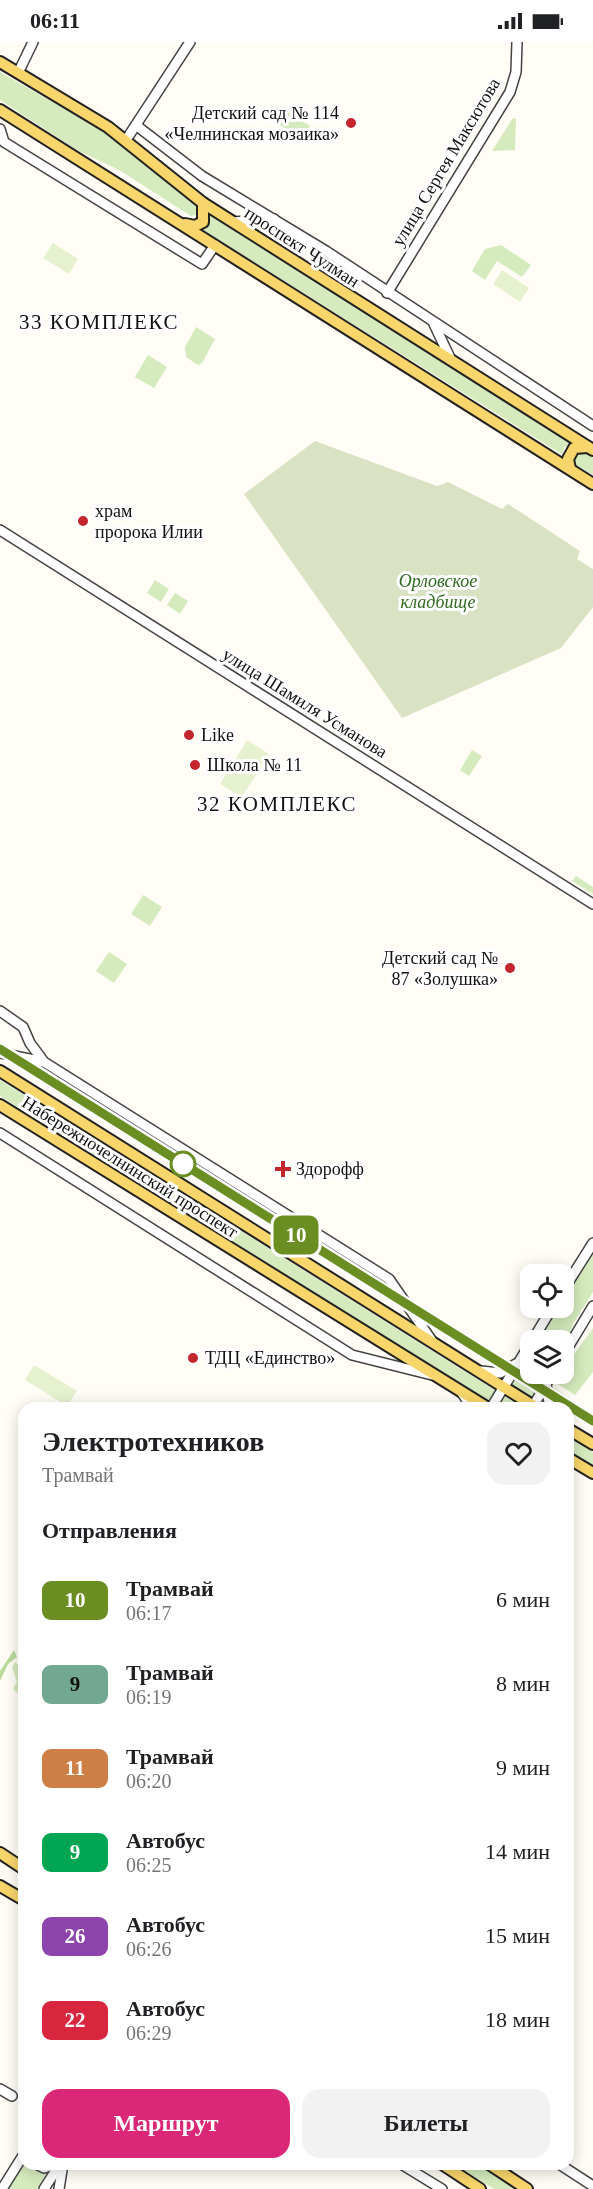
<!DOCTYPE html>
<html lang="ru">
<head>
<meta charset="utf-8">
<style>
  body { margin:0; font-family:Georgia,serif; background:#f2f2f2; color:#202124; height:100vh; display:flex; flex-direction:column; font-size:22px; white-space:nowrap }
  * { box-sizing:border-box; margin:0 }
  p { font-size:20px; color:#757577 }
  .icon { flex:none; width:33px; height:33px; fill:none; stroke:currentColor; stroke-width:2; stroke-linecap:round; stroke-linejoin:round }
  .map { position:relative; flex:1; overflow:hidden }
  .panel { position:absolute; left:18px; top:1360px; width:556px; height:768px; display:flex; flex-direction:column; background:#fff; border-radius:18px; box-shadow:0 3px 15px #0003 }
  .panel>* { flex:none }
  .badge { padding:0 12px; border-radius:9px; font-size:21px; line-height:39px }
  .buttons { position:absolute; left:520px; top:1222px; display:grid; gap:12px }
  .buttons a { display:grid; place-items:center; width:54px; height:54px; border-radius:12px; background:#fff; box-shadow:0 3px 15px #0003; font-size:30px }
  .map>.badge { position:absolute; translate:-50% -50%; box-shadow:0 0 0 3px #fff }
  h2 { padding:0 24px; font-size:22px; line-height:54px }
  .round { display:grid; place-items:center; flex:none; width:63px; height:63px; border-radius:18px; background:#f2f2f2 }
  .overview { display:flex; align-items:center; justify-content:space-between; height:102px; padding:0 24px }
  h1 { font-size:28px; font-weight:700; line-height:45px }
  .primary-button { display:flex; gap:12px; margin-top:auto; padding:12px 24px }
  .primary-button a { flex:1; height:69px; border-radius:18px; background:#db2777; color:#fff; font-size:24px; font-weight:700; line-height:69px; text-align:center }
  .primary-button a+a { background:#f2f2f2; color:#202124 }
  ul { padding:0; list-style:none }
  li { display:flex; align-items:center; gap:18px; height:84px; padding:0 24px }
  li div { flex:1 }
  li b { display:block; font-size:22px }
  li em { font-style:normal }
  li .badge { min-width:66px; font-weight:700; text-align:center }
  .status { display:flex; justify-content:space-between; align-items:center; height:42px; padding:0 30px; background:#fff; direction:ltr }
  .status svg { height:16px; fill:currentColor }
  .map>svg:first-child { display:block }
  .green { fill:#d5ebbd }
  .forest { fill:#b9dc9c }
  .cemetery { fill:#d9e3c4 }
  .pitch { fill:#e6f2cf }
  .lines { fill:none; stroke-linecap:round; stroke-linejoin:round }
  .minor-casing { stroke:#444; stroke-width:12 }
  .major-casing { stroke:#222; stroke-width:14 }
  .minor { stroke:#fff; stroke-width:9 }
  .major { stroke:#f9d66b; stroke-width:10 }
  .tram { stroke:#c4262e; stroke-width:1.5 }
  .line-casing { stroke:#fff; stroke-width:14 }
  .line { stroke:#6b8e23; stroke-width:9 }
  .poi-dot { fill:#c4262e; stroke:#fff; stroke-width:2 }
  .stop-dot { fill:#fff; stroke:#6b8e23; stroke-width:3 }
  .labels { text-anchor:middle; stroke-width:6; stroke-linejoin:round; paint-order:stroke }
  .poi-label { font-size:18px; fill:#111; stroke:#fff; text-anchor:start }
  .street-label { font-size:18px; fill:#111; stroke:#fff }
  .park-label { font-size:18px; font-style:italic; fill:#2f6b1f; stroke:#fff }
  .quarter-label { font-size:21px; letter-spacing:1.5px; fill:#111; stroke:#fff }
</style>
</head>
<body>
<div class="status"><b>06:11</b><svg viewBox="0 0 49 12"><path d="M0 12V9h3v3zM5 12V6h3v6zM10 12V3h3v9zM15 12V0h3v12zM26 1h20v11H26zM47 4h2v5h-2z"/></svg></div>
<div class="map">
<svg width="593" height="2147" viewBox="0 0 593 2147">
  <rect width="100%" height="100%" fill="#fffdf5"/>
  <g class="green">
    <polygon points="0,30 110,93 199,165 199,172 191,174 119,128 77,108 0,58"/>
    <polygon points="283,67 310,84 302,97 275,80"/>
    <polygon points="513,76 516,77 515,108 492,109"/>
    <polygon points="209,171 572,400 564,405 563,413 201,187 206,183"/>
    <polygon points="501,203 531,223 522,235 497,219 485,238 472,229 485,207"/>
    <polygon points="196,285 215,297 202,321 198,323 186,315 185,305"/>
    <polygon points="148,313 167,325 154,346 135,335"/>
    <polygon points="583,408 593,416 593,433 575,422 573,416 576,410"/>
    <polygon points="155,538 169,547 161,560 147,551"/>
    <polygon points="175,551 188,559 180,572 167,563"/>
    <polygon points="472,708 482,714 469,734 460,728"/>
    <polygon points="576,834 593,845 593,852 572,839"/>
    <polygon points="143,853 162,865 150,884 131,872"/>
    <polygon points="109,910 127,922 114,941 96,929"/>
    <polygon points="0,1038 496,1349 489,1360 0,1054"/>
    <polygon points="593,1211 593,1250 574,1280 564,1303 564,1299 538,1299 559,1266 564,1266 564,1258"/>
    <polygon points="593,1286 593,1330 575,1353 555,1340 560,1332 564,1332 564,1326"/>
    <polygon points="531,1311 531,1332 547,1332 533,1355 512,1342"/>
    <polygon points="552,1344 570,1356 572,1361 568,1366 558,1366 552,1360"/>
    <polygon points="504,1354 524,1366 500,1366 498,1365"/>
    <polygon points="568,1395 593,1410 593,1424 569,1409"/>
    <polygon points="15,1620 19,1624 24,1649 22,1655 13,1647 17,1640 12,1625"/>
    <polygon points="24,2117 24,2122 47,2130 37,2147 6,2147"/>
    <polygon points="455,2123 479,2123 518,2147 494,2147"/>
  </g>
  <polygon class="forest" points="14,1608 17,1615 8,1622 0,1639 0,1629"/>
  <polygon class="cemetery" points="315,399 437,444 448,440 502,467 508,462 580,509 577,517 593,527 593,565 561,606 402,676 244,452"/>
  <g class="pitch">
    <polygon points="53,201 78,217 69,232 43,216"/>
    <polygon points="502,228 529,246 520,260 493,242"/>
    <polygon points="247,698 269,712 242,755 220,742"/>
    <polygon points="34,1323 77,1349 67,1364 25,1338"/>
  </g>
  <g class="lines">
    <defs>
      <g id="minor">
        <polyline points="19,29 33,0"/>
        <polyline points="137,84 202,134 326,209 593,384"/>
        <polyline points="0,87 4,100 202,222 215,203"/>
        <polyline points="126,98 190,0"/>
        <polyline points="233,180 274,177"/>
        <polyline points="387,251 510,50 516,30 517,0"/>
        <polyline points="434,282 451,318"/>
        <polyline points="0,488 593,862"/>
        <polyline points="0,969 23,985 30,1001 44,1020"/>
        <polyline points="0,1011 44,1020 389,1237 432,1299"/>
        <polyline points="0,1091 352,1313 432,1333"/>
        <polyline points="564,1247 593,1201"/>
        <polyline points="532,1299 552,1266"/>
        <polyline points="564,1312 593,1264"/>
        <polyline points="481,1329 500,1331 516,1322"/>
        <polyline points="546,1343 550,1366"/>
        <polyline points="462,1351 472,1366"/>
        <polyline points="491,1366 531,1300"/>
        <polyline points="532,1366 552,1332"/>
        <polyline points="0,2047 12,2054"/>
        <polyline points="36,2122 44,2126 56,2122"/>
        <polyline points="401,2122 442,2147"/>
        <polyline points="559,2122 593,2144"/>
        <polyline points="2,2147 24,2112"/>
        <polyline points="44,2147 60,2122"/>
        <polyline points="59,2147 63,2122"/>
      </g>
      <g id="major">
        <polyline points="0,20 108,85 203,161 593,408"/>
        <polyline points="0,68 593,442"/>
        <polyline points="185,182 195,184 203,180 203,161"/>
        <polyline points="570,427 568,417 574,406 588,405"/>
        <polyline points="0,1029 537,1366"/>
        <polyline points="0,1063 488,1366"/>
        <polyline points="568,1387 593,1402"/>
        <polyline points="568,1416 593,1431"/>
        <polyline points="0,1811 24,1827"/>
        <polyline points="0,1844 24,1858"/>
        <polyline points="442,2122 480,2147"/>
        <polyline points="489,2122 527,2147"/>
      </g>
    </defs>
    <use href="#minor" class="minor-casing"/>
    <use href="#major" class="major-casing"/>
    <use href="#minor" class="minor"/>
    <use href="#major" class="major"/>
    <polyline class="tram" points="0,1007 593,1379"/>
  </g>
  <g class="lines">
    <defs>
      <polyline id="line" points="0,1007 593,1379"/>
    </defs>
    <use href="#line" class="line-casing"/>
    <use href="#line" class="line"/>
  </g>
  <g class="poi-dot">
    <circle cx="351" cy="81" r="6"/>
    <circle cx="83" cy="479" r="6"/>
    <circle cx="189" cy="693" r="6"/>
    <circle cx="195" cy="723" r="6"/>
    <circle cx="510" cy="926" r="6"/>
    <path d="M280 1118h6v6h6v6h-6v6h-6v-6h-6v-6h6z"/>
    <circle cx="193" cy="1316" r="6"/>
  </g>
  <circle class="stop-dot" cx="183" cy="1122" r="12"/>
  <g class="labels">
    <g class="poi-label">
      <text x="339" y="77" text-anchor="end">Детский сад № 114<tspan x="339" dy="21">«Челнинская мозаика»</tspan></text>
      <text x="95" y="475">храм<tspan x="95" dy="21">пророка Илии</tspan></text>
      <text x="201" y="699">Like</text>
      <text x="207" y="729">Школа № 11</text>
      <text x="498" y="922" text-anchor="end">Детский сад №<tspan x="498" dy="21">87 «Золушка»</tspan></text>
      <text x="296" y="1133">Здорофф</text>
      <text x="205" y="1322">ТДЦ «Единство»</text>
    </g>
    <g class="street-label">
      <text transform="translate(446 120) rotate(-59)" y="6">улица Сергея Максютова</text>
      <text transform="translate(302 205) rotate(33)" y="6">проспект Чулман</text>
      <text transform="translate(305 661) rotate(32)" y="6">улица Шамиля Усманова</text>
      <text transform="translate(130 1125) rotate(32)" y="6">Набережночелнинский проспект</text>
    </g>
    <g class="park-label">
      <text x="438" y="545">Орловское<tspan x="438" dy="21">кладбище</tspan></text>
    </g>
    <g class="quarter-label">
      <text x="99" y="287">33 КОМПЛЕКС</text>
      <text x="277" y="769">32 КОМПЛЕКС</text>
    </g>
  </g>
</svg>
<div class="buttons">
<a><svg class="icon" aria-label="locate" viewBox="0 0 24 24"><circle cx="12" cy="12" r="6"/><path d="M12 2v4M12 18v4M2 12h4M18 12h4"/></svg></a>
<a><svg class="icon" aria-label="layers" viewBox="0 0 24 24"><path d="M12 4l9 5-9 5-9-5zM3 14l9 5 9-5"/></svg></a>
</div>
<b class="badge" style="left:296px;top:1193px;background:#6b8e23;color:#fff">10</b>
<section class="panel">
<div class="overview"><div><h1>Электротехников</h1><p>Трамвай</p></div><a class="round"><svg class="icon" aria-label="heart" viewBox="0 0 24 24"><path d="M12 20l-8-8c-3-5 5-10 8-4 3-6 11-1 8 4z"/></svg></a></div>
<h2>Отправления</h2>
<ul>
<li><span class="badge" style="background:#6b8e23;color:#fff">10</span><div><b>Трамвай</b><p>06:17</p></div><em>6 мин</em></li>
<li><span class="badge" style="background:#72a891;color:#111">9</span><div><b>Трамвай</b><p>06:19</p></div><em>8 мин</em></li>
<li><span class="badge" style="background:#ce7f46;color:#fff">11</span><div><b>Трамвай</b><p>06:20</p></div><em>9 мин</em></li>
<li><span class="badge" style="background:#00a651;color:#fff">9</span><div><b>Автобус</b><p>06:25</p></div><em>14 мин</em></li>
<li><span class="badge" style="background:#8e44ad;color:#fff">26</span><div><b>Автобус</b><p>06:26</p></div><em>15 мин</em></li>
<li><span class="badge" style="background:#d7263d;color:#fff">22</span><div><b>Автобус</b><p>06:29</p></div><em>18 мин</em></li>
</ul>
<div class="primary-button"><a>Маршрут</a><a>Билеты</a></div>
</section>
</div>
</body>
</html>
